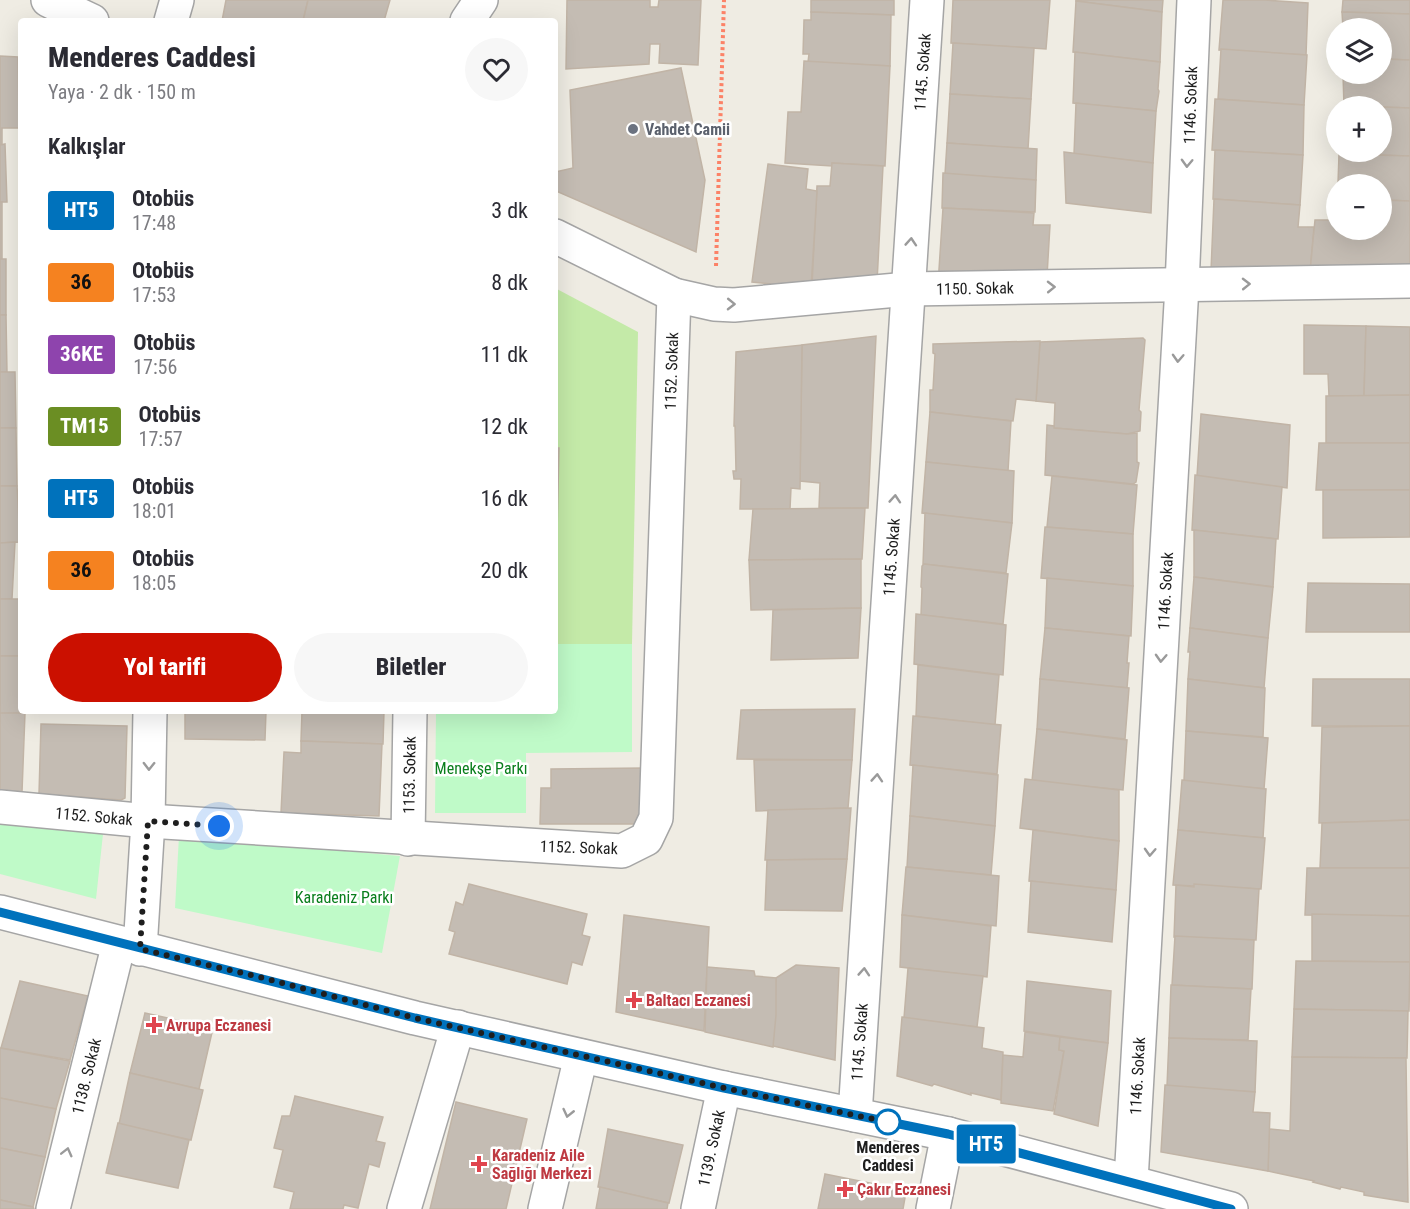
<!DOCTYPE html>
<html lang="tr">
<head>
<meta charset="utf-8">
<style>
  body { margin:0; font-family:"Roboto Condensed",sans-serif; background:#f7f7f7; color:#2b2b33; height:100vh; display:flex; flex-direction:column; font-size:22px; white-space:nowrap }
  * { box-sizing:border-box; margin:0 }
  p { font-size:20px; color:#7c7c81 }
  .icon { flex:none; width:33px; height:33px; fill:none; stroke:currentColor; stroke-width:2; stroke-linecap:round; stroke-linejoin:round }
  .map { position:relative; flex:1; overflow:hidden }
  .sheet { position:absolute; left:18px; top:18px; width:540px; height:696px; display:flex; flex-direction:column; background:#fff; border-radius:6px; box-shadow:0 6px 24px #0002 }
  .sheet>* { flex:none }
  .badge { padding:0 12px; border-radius:4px; font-size:21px; line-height:39px }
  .buttons { position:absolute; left:1326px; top:18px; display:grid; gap:12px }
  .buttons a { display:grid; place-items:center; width:66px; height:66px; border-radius:50%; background:#fff; box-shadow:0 6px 24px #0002; font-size:30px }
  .you { position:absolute; width:30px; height:30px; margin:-15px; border:4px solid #fff; border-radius:50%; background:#1a73e8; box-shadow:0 0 0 9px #1a73e833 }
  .map>.badge { position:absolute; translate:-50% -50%; box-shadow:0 0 0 3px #fff }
  h2 { padding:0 30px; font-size:22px; line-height:54px }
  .round { display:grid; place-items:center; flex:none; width:63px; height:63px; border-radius:32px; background:#f7f7f7 }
  .head { display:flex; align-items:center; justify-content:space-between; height:102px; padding:0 30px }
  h1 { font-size:28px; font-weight:800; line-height:45px }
  .button { display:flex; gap:12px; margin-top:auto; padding:12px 30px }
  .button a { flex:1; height:69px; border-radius:36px; background:#cb1000; color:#fff; font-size:24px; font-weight:800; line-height:69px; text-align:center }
  .button a+a { background:#f7f7f7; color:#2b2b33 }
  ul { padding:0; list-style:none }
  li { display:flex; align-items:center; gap:18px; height:72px; padding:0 30px }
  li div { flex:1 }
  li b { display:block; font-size:22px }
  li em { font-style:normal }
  li .badge { min-width:66px; font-weight:700; text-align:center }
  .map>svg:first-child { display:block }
  .grass { fill:#c4eaa8 }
  .park { fill:#bffac8 }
  .building { fill:#c4bcb3; stroke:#c1b4a6; stroke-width:1.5 }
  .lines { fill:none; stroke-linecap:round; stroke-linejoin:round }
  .minor-casing { stroke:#a5a5a5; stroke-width:36 }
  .path { stroke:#fc8267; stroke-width:4; stroke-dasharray:3 3; stroke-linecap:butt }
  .minor { stroke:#fff; stroke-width:33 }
  .oneway { stroke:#9a9a9a }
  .line-casing { stroke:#fff; stroke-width:14 }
  .line { stroke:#0072bc; stroke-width:9 }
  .walk { stroke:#1e1e1e; stroke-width:6; stroke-dasharray:0 10.8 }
  .worship-dot { fill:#6b7280; stroke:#fff; stroke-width:2 }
  .health-dot { fill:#e0444e; stroke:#fff; stroke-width:2 }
  .stop-dot { fill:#fff; stroke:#0072bc; stroke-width:3 }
  .labels { text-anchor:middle; stroke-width:5; stroke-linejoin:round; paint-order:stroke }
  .street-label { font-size:16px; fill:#1e1e1e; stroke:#fff }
  .worship-label { font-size:16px; font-weight:bold; fill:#5b616d; stroke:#fff; text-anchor:start }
  .park-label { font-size:16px; fill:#097e1c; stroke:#fff }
  .health-label { font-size:16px; font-weight:bold; fill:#be3a42; stroke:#fff; text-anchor:start }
  .stop-label { font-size:16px; font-weight:bold; fill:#1e1e1e; stroke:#fff }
</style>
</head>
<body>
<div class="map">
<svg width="1410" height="1209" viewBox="0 0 1410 1209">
  <rect width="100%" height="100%" fill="#efece3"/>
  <polygon class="grass" points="555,288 638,332 632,644 555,644"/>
  <g class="park">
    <polygon points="555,644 632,644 632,752 526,753 526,813 435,813 436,711 555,711"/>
    <polygon points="0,822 103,834 96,899 0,874"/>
    <polygon points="179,836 400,856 382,953 175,908"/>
  </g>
  <g class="building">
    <polygon points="226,0 308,0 303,21 222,21"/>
    <polygon points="308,0 390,0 384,21 303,21"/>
    <polygon points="567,0 650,0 650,7 658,7 659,0 701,0 698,65 659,63 660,44 650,44 649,64 566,69"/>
    <polygon points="811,0 894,0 894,15 811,12"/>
    <polygon points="953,0 1050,0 1046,49 951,43"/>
    <polygon points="1076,0 1163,0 1162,12 1076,1"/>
    <polygon points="1223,0 1264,0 1308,3 1306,55 1219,50"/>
    <polygon points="1343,0 1410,0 1410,14 1342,12"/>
    <polygon points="1076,1 1162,12 1160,62 1073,52"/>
    <polygon points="811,12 891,15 890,66 808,62 809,54 803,54 804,20 811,20"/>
    <polygon points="1342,12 1410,14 1410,60 1382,59 1382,28 1343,28"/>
    <polygon points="953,43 1034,48 1031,99 950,94"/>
    <polygon points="1221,49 1307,55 1304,105 1218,99"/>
    <polygon points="1075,52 1160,62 1158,89 1159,91 1156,111 1073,103"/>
    <polygon points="0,56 18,57 19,128 2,128 2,145 0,145"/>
    <polygon points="1382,59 1410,60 1410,108 1344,106 1343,74 1382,74"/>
    <polygon points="804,61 890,66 885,166 832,163 832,166 785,163 788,112 801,112"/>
    <polygon points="681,68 705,180 696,252 556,191 555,186 555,172 573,168 570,90"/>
    <polygon points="950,94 1031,99 1028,149 947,143"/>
    <polygon points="1215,99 1304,105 1303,155 1212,150"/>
    <polygon points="1076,103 1156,111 1153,163 1074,154"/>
    <polygon points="1382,107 1410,108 1410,156 1343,154 1343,152 1382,152"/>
    <polygon points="947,143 1037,149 1036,180 945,174"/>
    <polygon points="5,144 7,202 0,202 0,145"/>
    <polygon points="1215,150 1303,155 1300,205 1213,199"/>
    <polygon points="1064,152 1153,163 1151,213 1066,203"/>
    <polygon points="1339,154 1410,156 1410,201 1382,200 1382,184 1338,184"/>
    <polygon points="832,163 883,166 877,282 812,285 817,186 830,186"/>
    <polygon points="768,164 808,169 806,189 817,191 811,288 752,282"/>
    <polygon points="943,173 1036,180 1035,212 942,208"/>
    <polygon points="1214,199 1300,205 1298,227 1314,227 1310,272 1211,271"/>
    <polygon points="1336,199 1336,230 1382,230 1382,200 1410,201 1410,270 1310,272 1315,220 1335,220"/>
    <rect x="0" y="202" width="2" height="57"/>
    <polygon points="943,208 1034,213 1033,225 1050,225 1047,276 938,285"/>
    <rect x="0" y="259" width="6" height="56"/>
    <polygon points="0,315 6,315 7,372 0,372"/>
    <polygon points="1304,325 1366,326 1364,396 1329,396 1328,374 1304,374"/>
    <polygon points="1366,326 1410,327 1410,395 1364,396"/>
    <polygon points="876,336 868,508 819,508 820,483 800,481 802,345"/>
    <polygon points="1143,338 1145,340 1139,410 1141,412 1140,431 1127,434 1054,428 1055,403 1036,401 1040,342"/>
    <polygon points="1040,341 1036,401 1016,399 1013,421 930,412 930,390 933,390 935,354 933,353 933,344"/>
    <polygon points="802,345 800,489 791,488 790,509 740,509 741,479 734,479 733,471 736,471 735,426 734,426 736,352"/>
    <polygon points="0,372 15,372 16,428 0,428"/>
    <polygon points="1410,395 1410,443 1326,443 1326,396"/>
    <polygon points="930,412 1011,421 1008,471 926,462"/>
    <polygon points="1201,414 1290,425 1287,488 1197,476"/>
    <polygon points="1047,425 1054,426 1054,428 1127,434 1137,433 1137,462 1139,463 1136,482 1133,484 1045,475"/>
    <polygon points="0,428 16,428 17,486 0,486"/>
    <polygon points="1319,443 1410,443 1410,490 1316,490"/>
    <polygon points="555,448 559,448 557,533 555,533"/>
    <polygon points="926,462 1014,471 1012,523 922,513"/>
    <polygon points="1195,475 1282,487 1278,539 1192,530"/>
    <polygon points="1052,476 1137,485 1133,534 1047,527"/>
    <polygon points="0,486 17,486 20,542 0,543"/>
    <polygon points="1323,490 1410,490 1410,537 1323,538"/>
    <polygon points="865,508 862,559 749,560 753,509"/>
    <polygon points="925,513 1012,523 1006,573 923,564"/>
    <polygon points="1045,527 1133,534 1133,586 1041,578"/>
    <polygon points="1194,530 1276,539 1273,587 1194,577"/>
    <polygon points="15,542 12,599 0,599 0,543"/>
    <polygon points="861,559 861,608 751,610 749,560"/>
    <polygon points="924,564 1008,574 1003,624 921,615 922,588 921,587 922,566"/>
    <polygon points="1194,577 1273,587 1268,638 1190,628"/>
    <polygon points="1047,578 1133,586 1131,636 1045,628"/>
    <polygon points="1308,583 1410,584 1410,632 1306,632"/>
    <polygon points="0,599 20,599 21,656 0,656"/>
    <polygon points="861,608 858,658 771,660 773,610"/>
    <polygon points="916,614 1006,625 1003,675 914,664"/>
    <polygon points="1045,628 1129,636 1127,663 1129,663 1127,688 1040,679"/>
    <polygon points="1190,628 1268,638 1264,688 1188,679 1190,652 1188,652"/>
    <polygon points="0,656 21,656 21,711 25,711 25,713 0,714"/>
    <polygon points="918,665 999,675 995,725 916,716"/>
    <polygon points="1040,679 1129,688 1125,739 1037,729"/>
    <polygon points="1188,679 1265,688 1263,737 1186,731"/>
    <polygon points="1313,679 1410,679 1410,726 1312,726"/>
    <polygon points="855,709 852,760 737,759 741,710"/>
    <polygon points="185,711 266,711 265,740 185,739"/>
    <polygon points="302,711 384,711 383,744 301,741"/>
    <polygon points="0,713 25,713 22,792 0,790"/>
    <polygon points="913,716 1001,725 997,774 910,765"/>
    <polygon points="41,724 127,726 125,798 121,800 39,794"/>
    <polygon points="1405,726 1410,726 1410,820 1319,823 1322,727"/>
    <polygon points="1037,729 1127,740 1123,790 1032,781"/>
    <polygon points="1186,731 1268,738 1264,789 1184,781"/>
    <polygon points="301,741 382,744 379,816 281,813 284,752 301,753"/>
    <polygon points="754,760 852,760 848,808 756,811"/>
    <polygon points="913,765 998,775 995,826 910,816"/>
    <polygon points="644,768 643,824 540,824 541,788 551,788 551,769"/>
    <polygon points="1025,779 1119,790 1119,841 1020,828"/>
    <polygon points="1182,780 1266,789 1263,838 1178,830"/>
    <polygon points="851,808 847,859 765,860 768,810"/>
    <polygon points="910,816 995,826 991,875 907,867"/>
    <polygon points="1410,820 1410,868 1320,868 1322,823"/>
    <polygon points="1033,830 1119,841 1116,890 1029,881"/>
    <polygon points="1178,830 1265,838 1261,889 1173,885"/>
    <polygon points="847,859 842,911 765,910 767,860"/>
    <polygon points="906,867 999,876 996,926 902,915"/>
    <polygon points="1307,868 1410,868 1410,916 1305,915"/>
    <polygon points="1031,881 1116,890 1112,942 1028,932"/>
    <polygon points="469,884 587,914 582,935 590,937 582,965 572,962 567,984 449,954 455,932 449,930 456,902 463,905"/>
    <polygon points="1194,884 1259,889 1256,940 1174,937 1176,885 1194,887"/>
    <polygon points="1312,914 1410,916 1410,962 1312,961"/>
    <polygon points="624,915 709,927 704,1031 616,1012"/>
    <polygon points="902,915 991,926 987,977 900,967"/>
    <polygon points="1175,936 1254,940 1252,989 1172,985"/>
    <polygon points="1296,961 1410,962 1409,1011 1294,1009"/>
    <polygon points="796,965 839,968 835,1060 773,1046 776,978"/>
    <polygon points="707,967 754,971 755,976 776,978 776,1015 773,1047 705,1032"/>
    <polygon points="908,968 983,976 977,1027 904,1018"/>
    <polygon points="20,981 88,996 70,1060 1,1048"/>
    <polygon points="1027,981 1111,991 1108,1043 1024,1031"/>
    <polygon points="1171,985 1251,989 1248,1040 1169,1038"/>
    <polygon points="1294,1009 1408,1011 1407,1058 1292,1057"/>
    <polygon points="145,1013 213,1028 199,1089 130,1073"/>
    <polygon points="902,1017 984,1028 982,1048 1003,1052 1001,1100 971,1093 971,1095 934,1084 932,1086 897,1076"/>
    <polygon points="1025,1032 1060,1037 1059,1050 1064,1051 1053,1111 1001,1103 1003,1055 1023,1057"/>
    <polygon points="1060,1037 1108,1043 1098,1126 1054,1114 1064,1051 1059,1050"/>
    <polygon points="1169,1038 1257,1041 1255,1092 1167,1086"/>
    <polygon points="0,1048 70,1061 56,1109 0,1098"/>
    <polygon points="1292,1057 1406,1058 1408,1202 1364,1195 1364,1192 1341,1187 1340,1189 1313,1182 1314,1181 1268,1171 1269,1129 1290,1131"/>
    <polygon points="130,1073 203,1090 191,1140 119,1124"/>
    <polygon points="1165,1085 1255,1092 1253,1112 1270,1113 1268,1171 1161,1152"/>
    <polygon points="295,1096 383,1117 376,1141 385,1143 379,1167 369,1164 358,1208 344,1205 343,1209 290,1209 294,1192 274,1187 283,1150 274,1148 282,1116 290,1116"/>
    <polygon points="0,1098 56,1109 45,1157 0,1148"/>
    <polygon points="456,1102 527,1119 506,1209 430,1209"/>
    <polygon points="118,1123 189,1140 178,1188 106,1173"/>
    <polygon points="608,1129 683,1145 669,1203 598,1187"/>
    <polygon points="0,1148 45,1157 33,1207 0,1200"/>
    <polygon points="825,1174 904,1190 906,1192 903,1209 818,1209"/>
    <polygon points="600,1187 668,1203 667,1209 596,1209"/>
    <polygon points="0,1200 33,1207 34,1209 0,1209"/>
  </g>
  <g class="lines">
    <defs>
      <g id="minor">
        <polyline points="48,0 92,21"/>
        <polyline points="171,21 177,0"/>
        <polyline points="467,21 481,0"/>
        <polyline points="555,236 674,295 714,304 734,305 908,289 1410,281"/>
        <polyline points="0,807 148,821 622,851 646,839 656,818 674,295"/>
        <polyline points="408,839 410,711"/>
        <polyline points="0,912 415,1018 724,1088 948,1134 1231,1209"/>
        <polyline points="140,949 148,821 150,711"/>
        <polyline points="855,1115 927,0"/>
        <polyline points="1131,1181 1182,286 1194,0"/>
        <polyline points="53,1209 119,943"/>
        <polyline points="404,1209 458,1027"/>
        <polyline points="545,1209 581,1056"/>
        <polyline points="698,1209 724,1088"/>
        <polyline points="933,1209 948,1134"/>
      </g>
    </defs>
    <use href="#minor" class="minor-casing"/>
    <polyline class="path" points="716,266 724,0"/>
    <use href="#minor" class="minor"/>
  </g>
  <defs><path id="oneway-chevron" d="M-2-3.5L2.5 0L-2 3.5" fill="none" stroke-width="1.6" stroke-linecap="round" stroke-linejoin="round" transform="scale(1.5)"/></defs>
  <g class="oneway">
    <use href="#oneway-chevron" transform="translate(1187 163) rotate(92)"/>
    <use href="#oneway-chevron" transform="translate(911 242) rotate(-86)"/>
    <use href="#oneway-chevron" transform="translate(1246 284) rotate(-1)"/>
    <use href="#oneway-chevron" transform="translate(1051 287) rotate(-1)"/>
    <use href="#oneway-chevron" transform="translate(731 304) rotate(1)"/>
    <use href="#oneway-chevron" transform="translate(1178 358) rotate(93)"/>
    <use href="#oneway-chevron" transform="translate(895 499) rotate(-86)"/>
    <use href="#oneway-chevron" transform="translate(1161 658) rotate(93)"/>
    <use href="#oneway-chevron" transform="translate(149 766) rotate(91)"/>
    <use href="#oneway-chevron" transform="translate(877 778) rotate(-86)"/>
    <use href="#oneway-chevron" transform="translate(1150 852) rotate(93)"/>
    <use href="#oneway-chevron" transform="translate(864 972) rotate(-86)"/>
    <use href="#oneway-chevron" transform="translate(568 1113) rotate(103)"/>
    <use href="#oneway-chevron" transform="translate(67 1152) rotate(-76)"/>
  </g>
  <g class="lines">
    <defs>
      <polyline id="line" points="0,912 415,1018 724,1088 948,1134 1231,1209"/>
    </defs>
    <use href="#line" class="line-casing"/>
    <use href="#line" class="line"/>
    <polyline class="walk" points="219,826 148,821 140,949 259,977 415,1018 724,1088 888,1122"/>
  </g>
  <circle class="worship-dot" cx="633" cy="129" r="6"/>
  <g class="health-dot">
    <path d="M631 991h6v6h6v6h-6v6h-6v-6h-6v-6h6z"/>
    <path d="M151 1016h6v6h6v6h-6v6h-6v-6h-6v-6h6z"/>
    <path d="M476 1155h6v6h6v6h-6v6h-6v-6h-6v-6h6z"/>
    <path d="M842 1180h6v6h6v6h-6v6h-6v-6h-6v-6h6z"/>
  </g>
  <circle class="stop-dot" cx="888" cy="1122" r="12"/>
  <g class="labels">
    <g class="street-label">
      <text transform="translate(922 72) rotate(-86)" y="6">1145. Sokak</text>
      <text transform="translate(1190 105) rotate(-88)" y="6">1146. Sokak</text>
      <text transform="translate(975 288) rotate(-1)" y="6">1150. Sokak</text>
      <text transform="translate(671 371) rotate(-88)" y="6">1152. Sokak</text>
      <text transform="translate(891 557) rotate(-86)" y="6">1145. Sokak</text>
      <text transform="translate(1165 591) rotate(-87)" y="6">1146. Sokak</text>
      <text transform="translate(409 775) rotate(-89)" y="6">1153. Sokak</text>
      <text transform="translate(94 816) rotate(5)" y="6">1152. Sokak</text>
      <text transform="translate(579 847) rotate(2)" y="6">1152. Sokak</text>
      <text transform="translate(859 1042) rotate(-86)" y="6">1145. Sokak</text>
      <text transform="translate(86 1076) rotate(-76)" y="6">1138. Sokak</text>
      <text transform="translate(1137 1076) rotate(-87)" y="6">1146. Sokak</text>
      <text transform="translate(711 1148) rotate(-78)" y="6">1139. Sokak</text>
    </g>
    <g class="worship-label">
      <text x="645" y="135">Vahdet Camii</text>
    </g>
    <g class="park-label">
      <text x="481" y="774">Menekşe Parkı</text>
      <text x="344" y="903">Karadeniz Parkı</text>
    </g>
    <g class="health-label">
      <text x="646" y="1006">Baltacı Eczanesi</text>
      <text x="166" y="1031">Avrupa Eczanesi</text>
      <text x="492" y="1161">Karadeniz Aile<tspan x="492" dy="18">Sağlığı Merkezi</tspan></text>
      <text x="857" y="1195">Çakır Eczanesi</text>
    </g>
    <g class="stop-label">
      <text x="888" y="1153">Menderes<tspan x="888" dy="18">Caddesi</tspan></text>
    </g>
  </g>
</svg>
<div class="buttons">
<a><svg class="icon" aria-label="layers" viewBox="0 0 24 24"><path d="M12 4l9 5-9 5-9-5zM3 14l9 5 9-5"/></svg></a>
<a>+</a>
<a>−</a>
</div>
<div class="you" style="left:219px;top:826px"></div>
<b class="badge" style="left:986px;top:1144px;background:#0072bc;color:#fff">HT5</b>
<section class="sheet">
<div class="head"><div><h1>Menderes Caddesi</h1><p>Yaya · 2 dk · 150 m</p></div><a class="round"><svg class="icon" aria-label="heart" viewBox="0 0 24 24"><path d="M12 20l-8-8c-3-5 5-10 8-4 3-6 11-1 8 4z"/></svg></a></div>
<h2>Kalkışlar</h2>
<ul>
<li><span class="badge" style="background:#0072bc;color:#fff">HT5</span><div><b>Otobüs</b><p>17:48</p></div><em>3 dk</em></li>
<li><span class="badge" style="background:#f58220;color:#111">36</span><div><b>Otobüs</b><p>17:53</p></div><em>8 dk</em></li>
<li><span class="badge" style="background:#8e44ad;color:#fff">36KE</span><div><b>Otobüs</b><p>17:56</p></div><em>11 dk</em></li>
<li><span class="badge" style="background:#6b8e23;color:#fff">TM15</span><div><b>Otobüs</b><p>17:57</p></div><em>12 dk</em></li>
<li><span class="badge" style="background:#0072bc;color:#fff">HT5</span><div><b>Otobüs</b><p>18:01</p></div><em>16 dk</em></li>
<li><span class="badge" style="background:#f58220;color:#111">36</span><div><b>Otobüs</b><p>18:05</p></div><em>20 dk</em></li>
</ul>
<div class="button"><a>Yol tarifi</a><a>Biletler</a></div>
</section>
</div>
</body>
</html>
